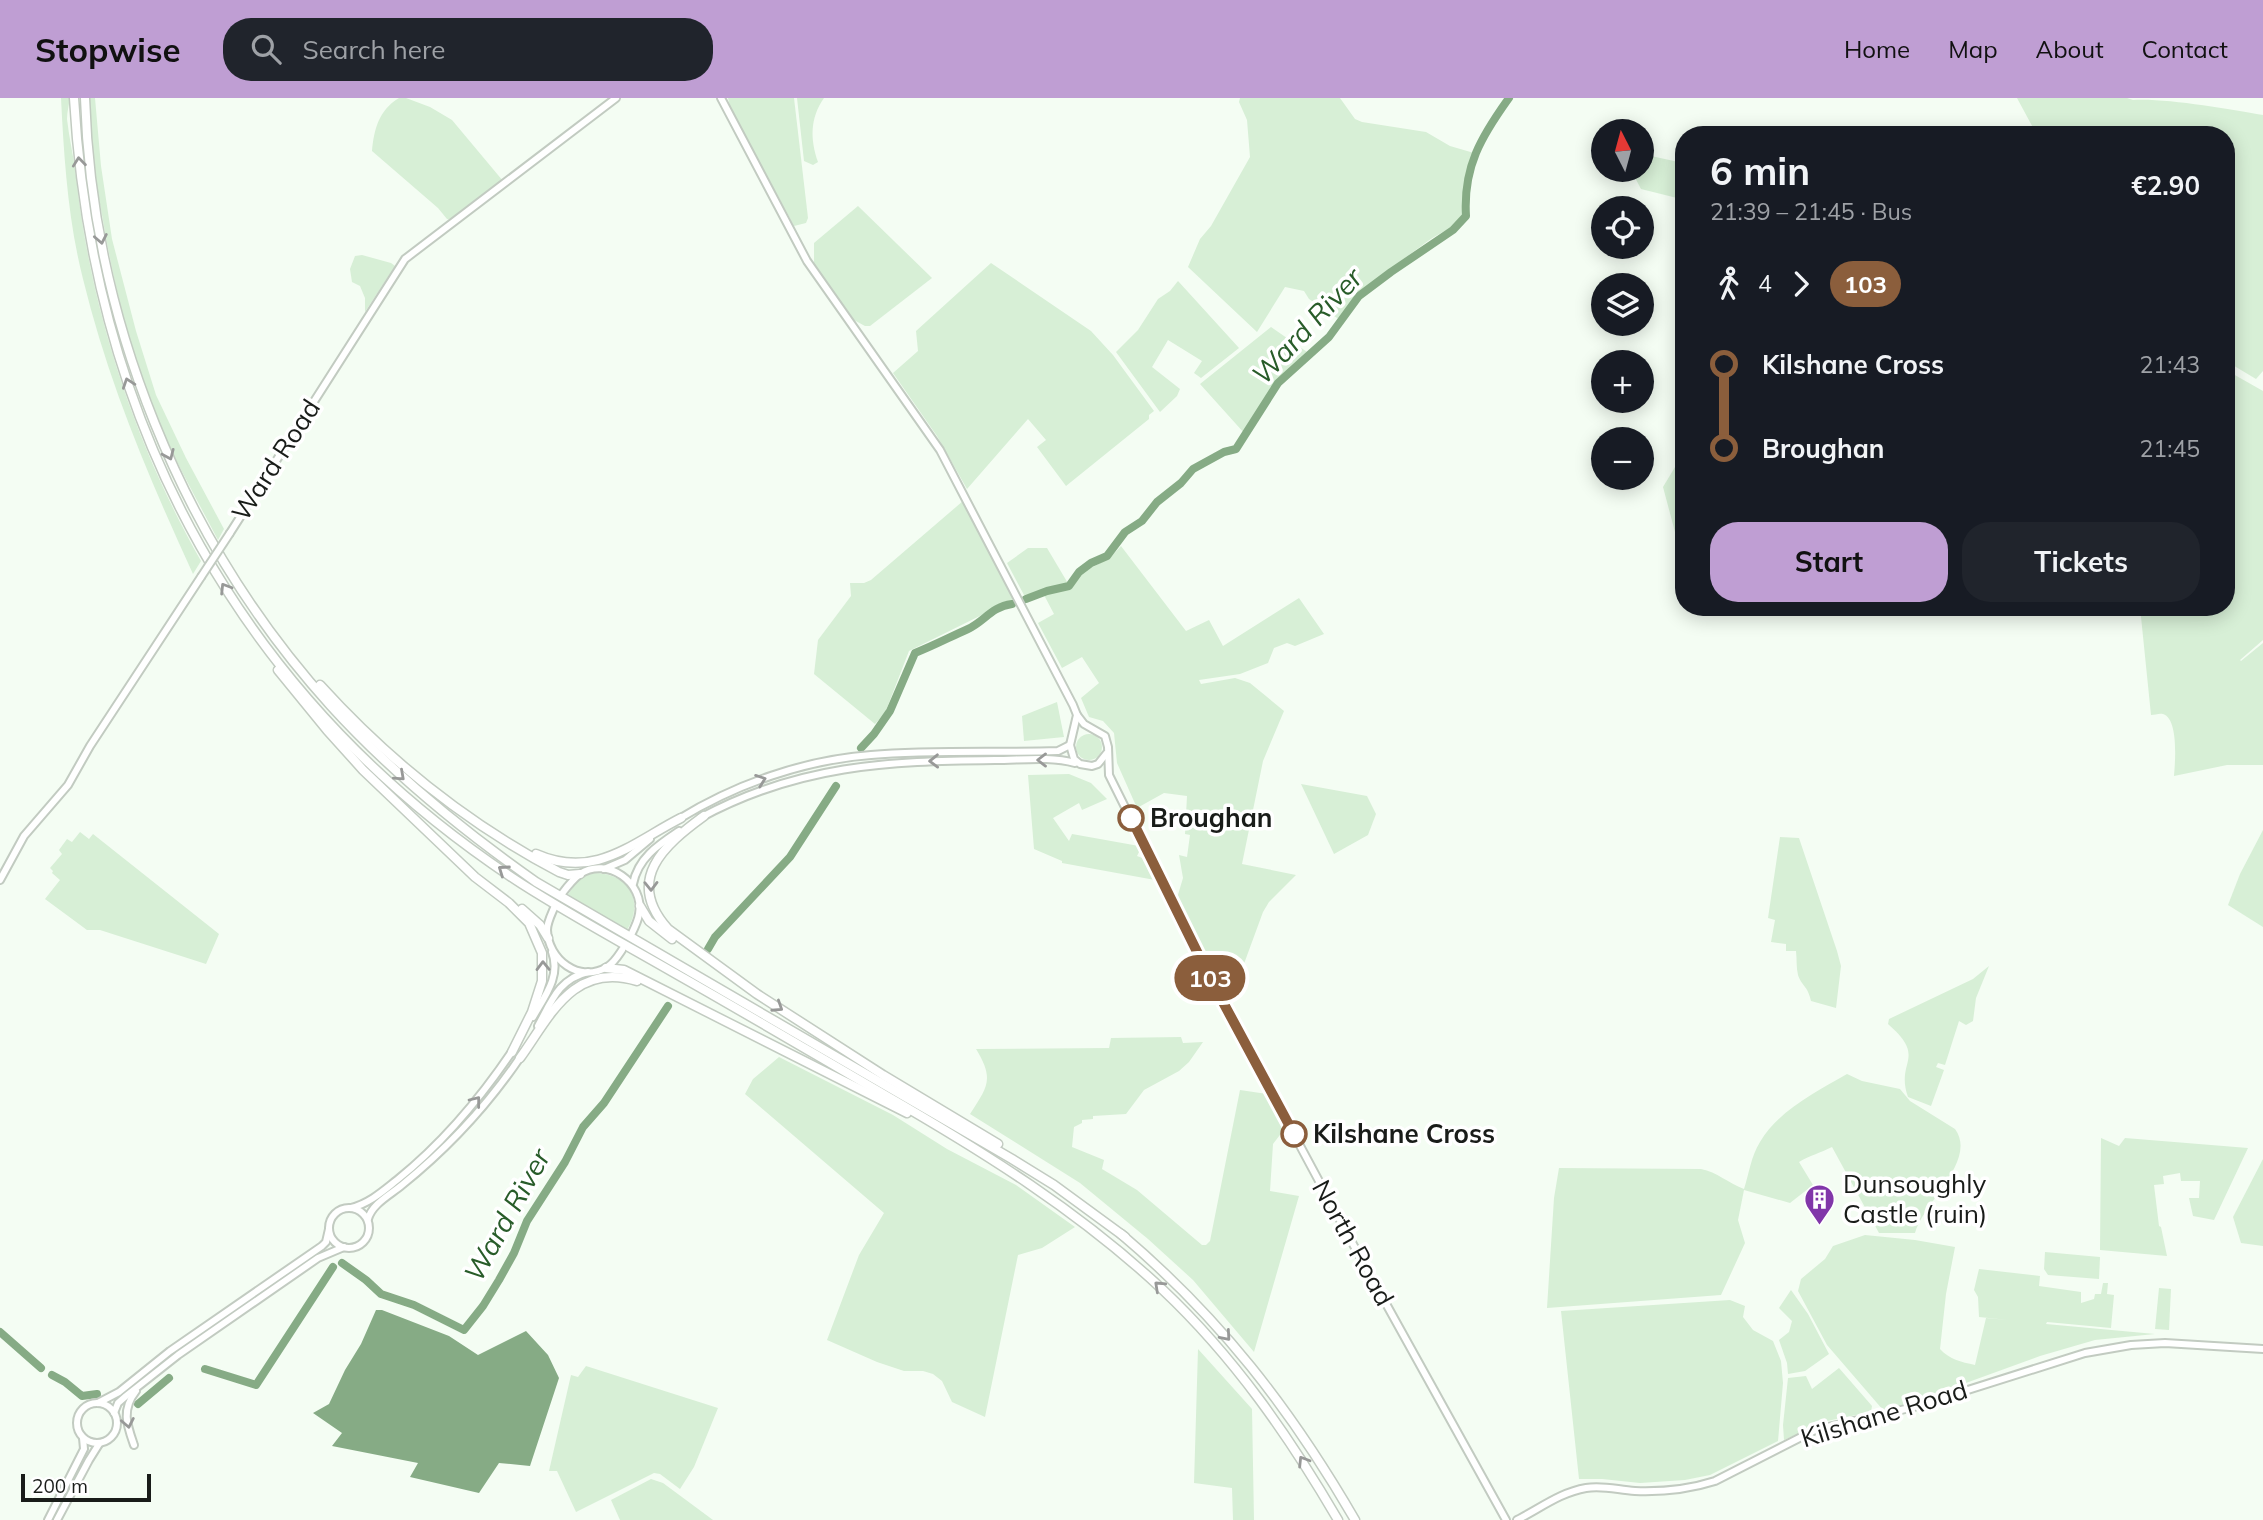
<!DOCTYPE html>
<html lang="en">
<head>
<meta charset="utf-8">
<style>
  body { margin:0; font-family:Mulish,sans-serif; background:#20242c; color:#f1f3f6; height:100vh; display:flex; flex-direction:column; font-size:26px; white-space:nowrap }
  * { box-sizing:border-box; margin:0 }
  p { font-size:23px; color:#9ea1a6 }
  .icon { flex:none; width:38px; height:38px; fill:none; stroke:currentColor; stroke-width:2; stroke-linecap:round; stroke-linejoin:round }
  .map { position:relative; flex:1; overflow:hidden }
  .drawer { position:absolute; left:1675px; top:28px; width:560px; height:490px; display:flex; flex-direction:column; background:#171b24; border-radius:28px; box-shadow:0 4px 18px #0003 }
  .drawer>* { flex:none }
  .badge { padding:0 14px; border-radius:23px; font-size:24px; line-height:46px }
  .needle { width:46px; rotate:354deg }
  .tools { position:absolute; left:1591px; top:21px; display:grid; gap:14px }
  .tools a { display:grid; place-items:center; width:63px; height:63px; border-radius:50%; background:#171b24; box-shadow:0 4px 18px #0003; font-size:35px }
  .scale { position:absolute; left:21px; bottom:18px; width:130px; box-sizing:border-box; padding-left:7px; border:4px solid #191c19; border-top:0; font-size:19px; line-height:24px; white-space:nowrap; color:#191c19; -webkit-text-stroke:5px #fff; paint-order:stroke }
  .map>.badge { position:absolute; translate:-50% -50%; box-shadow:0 0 0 4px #fff }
  .legs { display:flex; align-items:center; gap:10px; height:77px; padding:0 35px; font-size:23px }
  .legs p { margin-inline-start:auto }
  .headline { display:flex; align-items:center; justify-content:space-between; height:119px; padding:0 35px }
  h1 { font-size:38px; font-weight:700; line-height:52px }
  .primary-button { display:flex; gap:14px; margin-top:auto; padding:14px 35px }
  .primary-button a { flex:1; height:80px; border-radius:28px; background:#bf9ed3; color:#111; font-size:28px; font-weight:700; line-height:80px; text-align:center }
  .primary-button a+a { background:#20242c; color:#f1f3f6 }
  ul { padding:0 35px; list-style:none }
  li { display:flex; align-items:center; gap:24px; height:84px; font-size:26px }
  li i { display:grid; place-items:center; width:10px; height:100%; margin:0 9px; background:currentColor }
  li i::after { content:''; width:18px; height:18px; margin:-9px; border:5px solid; border-radius:50%; background:#171b24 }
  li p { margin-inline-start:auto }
  li:first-child i { background:linear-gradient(#0000 50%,currentColor 0) }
  li:last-child i { background:linear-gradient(currentColor 50%,#0000 0) }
  header { display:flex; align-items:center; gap:42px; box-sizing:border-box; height:98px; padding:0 35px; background:#bf9ed3; color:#111 }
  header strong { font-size:33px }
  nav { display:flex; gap:38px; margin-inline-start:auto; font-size:24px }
  .search { width:490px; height:63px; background:#20242c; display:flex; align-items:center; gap:18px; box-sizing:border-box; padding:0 24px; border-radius:28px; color:#9ea1a6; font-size:26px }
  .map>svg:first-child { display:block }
  .green { fill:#d7efd6 }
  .water { fill:#86ab85 }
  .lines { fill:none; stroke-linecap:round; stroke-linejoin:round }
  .river { stroke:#86ab85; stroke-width:8 }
  .secondary-casing { stroke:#c2cbc1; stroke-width:10 }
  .highway-casing { stroke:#c2cbc1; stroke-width:11 }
  .secondary { stroke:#fff; stroke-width:6 }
  .highway { stroke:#fff; stroke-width:8 }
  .secondary-bridge-casing { stroke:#c2cbc1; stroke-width:10; stroke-linecap:butt }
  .secondary-bridge { stroke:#fff; stroke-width:6 }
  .oneway { stroke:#989998 }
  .line-1-casing { stroke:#fff; stroke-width:16 }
  .line-1 { stroke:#8b5e3c; stroke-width:10 }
  .stop-1-dot { fill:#fff; stroke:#8b5e3c; stroke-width:3.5 }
  .labels { text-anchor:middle; stroke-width:7; stroke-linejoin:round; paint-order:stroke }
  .street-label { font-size:26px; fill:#191c19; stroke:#fff }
  .stop-label { font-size:26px; font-weight:bold; fill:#191c19; stroke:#fff; text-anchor:start }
  .poi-label { font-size:26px; fill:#191c19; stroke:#fff; text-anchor:start }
  .water-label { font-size:28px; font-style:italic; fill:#285c29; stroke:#fff }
</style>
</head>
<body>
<header>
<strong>Stopwise</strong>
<div class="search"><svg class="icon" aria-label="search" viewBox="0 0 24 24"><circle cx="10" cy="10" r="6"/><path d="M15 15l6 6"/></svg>Search here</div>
<nav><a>Home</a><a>Map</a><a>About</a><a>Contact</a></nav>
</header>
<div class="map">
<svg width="2263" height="1422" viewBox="0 0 2263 1422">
  <rect width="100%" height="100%" fill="#f4fdf3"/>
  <g class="green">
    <path d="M61,0H70C69,7 67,14 67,21C69,40 74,60 76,79C91,213 135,347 201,463L193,476C149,380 108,284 83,181C68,122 64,60 61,0Z"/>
    <path d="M89,0H95L101,68L112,141L136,233L156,297L186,360L224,431L218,442C195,398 170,354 152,308C128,247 113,182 102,117C95,79 89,39 89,0Z"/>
    <path d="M399,0H406L430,9L452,22L503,83L450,122L447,121L438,110L372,53C374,31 379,12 399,0Z"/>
    <polygon points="728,0 794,0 808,120 806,125 794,128 730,9"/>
    <path d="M797,0H824C810,20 810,41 818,64L813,67L804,63Z"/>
    <path d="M1240,0H1340L1355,21L1362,24L1426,34L1450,48L1474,55L1464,84V119C1453,130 1441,134 1428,143C1393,169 1365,186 1340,222L1309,201L1304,193L1285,189L1257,234L1188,169L1200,141L1211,128L1250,59L1247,22L1239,4Z"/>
    <path d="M2017,0H2127L2133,2C2166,0 2228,11 2263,17V273L2256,281L2226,263V221L2229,218L2226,214V192L2230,188L2226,184V37H2037Z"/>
    <polygon points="1642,56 1683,65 1683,93 1681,101 1641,91 1631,72 1642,72"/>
    <polygon points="858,108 932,180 870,228 865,228 852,221 814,165 814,145"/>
    <polygon points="362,157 391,165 395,168 365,214 365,200 360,188 352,184 350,171 355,158"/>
    <polygon points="991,165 1091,233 1113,257 1154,313 1149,317 1149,321 1066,388 1037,349 1046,342 1028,321 967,391 937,338 893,275 918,253 916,233"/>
    <polygon points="1178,183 1239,250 1201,280 1194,275 1202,263 1168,242 1152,269 1180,291 1177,298 1160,314 1116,254 1138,232 1158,201 1170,193"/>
    <polygon points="1271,229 1310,256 1287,273 1245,336 1200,286"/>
    <path d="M2226,272L2263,293V542L2240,562L2241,563L2263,545V667H2227L2174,678C2175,665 2179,621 2163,616C2159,615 2155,617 2151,617L2140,509H2226Z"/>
    <polygon points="1683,360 1683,432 1675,434 1663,389 1675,369"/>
    <polygon points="963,403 1014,501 909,553 885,615 875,626 814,576 818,542 851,498 850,485 864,485 871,482"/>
    <polygon points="1121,448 1186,533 1209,522 1223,548 1299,500 1324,536 1295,548 1287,545 1274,550 1268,565 1240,576 1199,582 1201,586 1235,580 1250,585 1284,613 1263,663 1242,766 1296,777 1269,804 1263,814 1234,893 1226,900 1177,800 1183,780 1179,757 1187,759 1190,737 1185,736 1187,698 1164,695 1137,710 1117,665 1114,635 1103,623 1089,619 1081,600 1099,585 1082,559 1062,570 1038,525 1054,516 1044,497 1067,491 1085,473 1110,460"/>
    <polygon points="1028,450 1047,450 1069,487 1060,492 1024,497 1007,465"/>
    <polygon points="1057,604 1064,639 1024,643 1022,618"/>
    <circle cx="1089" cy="649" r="13"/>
    <polygon points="1069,676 1091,685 1107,701 1082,712 1079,705 1053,720 1069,743 1072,736 1139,748 1140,752 1137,758 1145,761 1155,782 1062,765 1062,763 1034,751 1028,677"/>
    <polygon points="1301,686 1367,698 1376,716 1368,737 1334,756"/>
    <polygon points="2263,732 2263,829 2228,807 2240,776"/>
    <polygon points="80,734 89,741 93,736 219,836 206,866 100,832 87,832 45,801 60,782 52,775 53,773 50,770 62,756 59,752 67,741 72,744"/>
    <path d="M1780,739L1799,740L1837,853L1841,868L1836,910L1811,903C1808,888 1801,887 1798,877C1796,869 1797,861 1796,853H1786V846L1771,844L1775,822L1768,820Z"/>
    <path d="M591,775C626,773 646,801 627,832L567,798L578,782Z"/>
    <path d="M1989,868L1976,900L1973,923L1966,927L1959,923L1945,967L1938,965L1936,969L1944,972L1931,1008L1908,999C1895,962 1928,961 1888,926L1889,921L1973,881Z"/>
    <path d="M1181,939L1183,945L1203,944L1189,964L1179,973L1144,992L1126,1016L1093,1018V1021L1082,1022V1025L1074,1029L1072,1049L1104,1062L1102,1071L1137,1092L1202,1147H1206L1210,1143L1240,992L1267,996L1286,1029L1273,1046L1270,1093L1299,1098L1254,1254L1193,1182L1148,1141L1080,1085L970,1016C987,989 995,982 976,951L1109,950L1111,940Z"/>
    <polygon points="779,959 893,1017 947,1051 1016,1087 1075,1129 1042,1150 1018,1157 985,1319 952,1304 942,1283 933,1276 923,1273 904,1273 877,1264 827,1242 859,1157 884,1115 745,996 753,981"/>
    <path d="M1847,976L1862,983L1900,991L1910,1003L1955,1031C1978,1062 1923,1105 1915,1135H1879L1832,1049C1820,1055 1811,1057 1799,1064L1813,1087L1790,1105L1744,1092L1738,1122L1745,1145L1721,1197L1547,1210L1554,1100L1559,1070L1701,1071C1717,1074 1728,1085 1744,1091C1749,1076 1751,1058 1760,1044C1779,1012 1816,994 1847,976Z"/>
    <polygon points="2101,1040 2119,1048 2125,1040 2248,1050 2214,1122 2193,1118 2189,1100 2199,1100 2200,1083 2181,1083 2180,1075 2163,1078 2164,1086 2154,1087 2159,1128 2161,1129 2167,1158 2100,1152"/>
    <polygon points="2263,1061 2263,1148 2241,1145 2233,1119"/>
    <path d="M1865,1137L1915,1142L1955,1149L1946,1196L1940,1251C1949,1261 1961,1264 1975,1267L1986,1220L2008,1222L1979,1219L1978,1199L1974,1192L1979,1171L2040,1178L2039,1188L2081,1194V1205L2094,1201L2095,1196H2101L2103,1185H2108L2107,1196L2114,1197L2111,1230L2047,1224L2046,1226L2155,1236L2095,1242L2040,1258L1919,1302L1918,1294L1907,1306L1883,1312L1827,1247L1798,1193L1801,1181L1825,1161L1833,1148Z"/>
    <polygon points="2045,1154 2100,1159 2099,1181 2048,1177 2044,1171"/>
    <polygon points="2159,1190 2171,1191 2169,1232 2155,1231"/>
    <polygon points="1791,1192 1808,1216 1829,1256 1805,1273 1788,1276 1787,1265 1779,1242 1789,1234 1792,1223 1779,1210"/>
    <polygon points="1730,1202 1745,1208 1743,1219 1753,1232 1773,1243 1781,1263 1783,1285 1778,1343 1710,1377 1685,1382 1640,1385 1602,1381 1579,1381 1561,1213"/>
    <polygon points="1198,1251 1252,1311 1254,1422 1233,1422 1232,1390 1194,1385"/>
    <polygon points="586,1268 718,1310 694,1369 680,1391 660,1376 654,1375 576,1414 557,1373 549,1373 571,1277 578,1279"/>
    <polygon points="1839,1270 1872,1308 1871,1314 1827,1323 1784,1342 1783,1327 1788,1280 1806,1278 1812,1291"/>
    <polygon points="651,1381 663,1385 713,1422 620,1422 611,1402"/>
  </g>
  <polygon class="water" points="376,1212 382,1212 449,1238 478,1257 526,1233 548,1257 559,1280 530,1368 499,1365 479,1395 410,1379 418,1365 332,1348 342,1335 313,1315 329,1306 345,1272 361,1246"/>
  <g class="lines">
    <g class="river">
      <path d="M1026,501L1047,493L1069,488L1079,474L1091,465L1107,458L1125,434L1142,423L1157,404L1181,385L1193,371L1224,354L1236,351L1278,285L1329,239L1359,198L1391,174L1453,132L1466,118C1463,69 1481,39 1509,0"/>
      <path d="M861,650L874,636L890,613L915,555C933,548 950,539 968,531C985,523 991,509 1012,506"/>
      <polyline points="708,851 715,839 790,759 836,688"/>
      <polyline points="342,1165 366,1182 381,1196 414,1207 464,1232 483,1208 499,1182 514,1155 527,1123 565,1064 583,1029 604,1005 668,908"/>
      <polyline points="0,1234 41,1270"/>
      <polyline points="205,1271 256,1287 333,1169"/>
      <polyline points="52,1277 65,1284 82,1298 97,1296"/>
      <polyline points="138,1306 169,1280"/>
    </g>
    <defs>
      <g id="secondary">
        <polyline points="721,0 807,163 940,352 1073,607 1077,617 1070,647 1074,661 1080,666 1092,668 1098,666 1106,656"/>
        <polyline points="230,435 405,161 616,0"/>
        <polyline points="1077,617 1084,626 1105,638 1108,649 1109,677 1210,880 1349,1139 1506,1422"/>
        <path d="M700,720C798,667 887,663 995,662C1021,662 1050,658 1075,665"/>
        <path d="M679,721C736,686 804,662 871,657C933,652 996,655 1058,653L1070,647"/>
        <polyline points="604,771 625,762 650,741"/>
        <polyline points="0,782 24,738 68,687 90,648 201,479"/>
        <path d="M633,786C638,760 658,747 679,733"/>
        <path d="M561,797C567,789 572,782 580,776C607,758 645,785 639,816C638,823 634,831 631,837"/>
        <path d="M554,810C551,817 547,825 547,832C548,861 579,886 607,869C614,865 618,858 622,852"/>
        <path d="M533,919C545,898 561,878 552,854"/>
        <path d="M538,928C552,902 559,881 588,874"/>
        <path d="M351,1110C370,1105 383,1093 397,1082C443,1045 480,1001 513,952"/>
        <circle cx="349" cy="1130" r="20"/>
        <path d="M368,1121C372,1106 390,1097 402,1087C448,1050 488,1007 521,958"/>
        <circle cx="97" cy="1325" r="20"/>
        <polyline points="98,1305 119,1294 170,1253 322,1148 326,1144 329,1131"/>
        <polyline points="114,1315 118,1305 126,1298 178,1257 318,1160 344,1149"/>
        <path d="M134,1347C127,1327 121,1312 136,1293"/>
        <polyline points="48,1422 84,1351 83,1340"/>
        <polyline points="57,1422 89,1362 99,1346"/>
        <path d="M1517,1422C1539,1411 1561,1394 1586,1390C1603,1387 1618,1392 1635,1393C1662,1394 1690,1391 1715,1383L1815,1332L1914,1309L2085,1255L2131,1247L2165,1245L2263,1251"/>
      </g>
      <g id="highway">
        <path d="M74,0C93,330 243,604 522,786C572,818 626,847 678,877C747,916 816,957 885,997C984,1054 1080,1114 1163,1192C1234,1259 1289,1338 1338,1422"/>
        <path d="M85,0C92,221 182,444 331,608C392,675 462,732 536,784L1012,1061L1054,1087L1125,1139"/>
        <polyline points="278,572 327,632 363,672 475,779 509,805 529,825 542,855 542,883 532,914 512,954"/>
        <path d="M320,587C388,662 470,727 559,774L568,777L580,776"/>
        <path d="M704,718C664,747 624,782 668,831L757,896L883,977L998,1046"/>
        <path d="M536,756C595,782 632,745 681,720"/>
        <polyline points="640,808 649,823 672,841"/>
        <polyline points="522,811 540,827 548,840"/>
        <polyline points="606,870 624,872 907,1015"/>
        <path d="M520,960C549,920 573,863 637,883"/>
        <path d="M1121,1136C1220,1220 1290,1310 1355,1422"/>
      </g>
    </defs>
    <use href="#secondary" class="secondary-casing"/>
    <use href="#highway" class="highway-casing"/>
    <use href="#secondary" class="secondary"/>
    <use href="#highway" class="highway"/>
    <defs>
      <polyline id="secondary-bridge" points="201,479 230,435"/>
    </defs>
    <use href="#secondary-bridge" class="secondary-bridge-casing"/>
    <use href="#secondary-bridge" class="secondary-bridge"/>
  </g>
  <defs><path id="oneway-chevron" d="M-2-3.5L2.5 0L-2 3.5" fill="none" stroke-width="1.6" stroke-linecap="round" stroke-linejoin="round" transform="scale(1.75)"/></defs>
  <g class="oneway">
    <use href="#oneway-chevron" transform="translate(79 64) rotate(-96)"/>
    <use href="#oneway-chevron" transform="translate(101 141) rotate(79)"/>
    <use href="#oneway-chevron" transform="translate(128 285) rotate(-109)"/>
    <use href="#oneway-chevron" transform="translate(169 357) rotate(66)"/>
    <use href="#oneway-chevron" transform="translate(225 490) rotate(-122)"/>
    <use href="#oneway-chevron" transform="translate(1042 662) rotate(180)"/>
    <use href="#oneway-chevron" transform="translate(934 663) rotate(179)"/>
    <use href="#oneway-chevron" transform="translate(400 678) rotate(42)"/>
    <use href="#oneway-chevron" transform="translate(761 682) rotate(-20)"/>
    <use href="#oneway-chevron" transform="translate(503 772) rotate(-145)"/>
    <use href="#oneway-chevron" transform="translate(651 788) rotate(89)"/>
    <use href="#oneway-chevron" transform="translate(543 868) rotate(-91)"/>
    <use href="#oneway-chevron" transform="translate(778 909) rotate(33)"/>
    <use href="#oneway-chevron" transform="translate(476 1003) rotate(-52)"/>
    <use href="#oneway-chevron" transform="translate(1159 1188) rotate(-137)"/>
    <use href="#oneway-chevron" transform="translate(1226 1238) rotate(49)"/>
    <use href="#oneway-chevron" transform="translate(128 1325) rotate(79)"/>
    <use href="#oneway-chevron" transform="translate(1303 1363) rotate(-122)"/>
  </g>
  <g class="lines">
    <defs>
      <polyline id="line-1" points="1131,720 1210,880 1294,1036"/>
    </defs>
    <use href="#line-1" class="line-1-casing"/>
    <use href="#line-1" class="line-1"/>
  </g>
  <defs>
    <symbol id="building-pin" viewBox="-11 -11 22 30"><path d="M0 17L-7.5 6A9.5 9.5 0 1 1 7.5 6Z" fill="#8137a9" stroke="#fff"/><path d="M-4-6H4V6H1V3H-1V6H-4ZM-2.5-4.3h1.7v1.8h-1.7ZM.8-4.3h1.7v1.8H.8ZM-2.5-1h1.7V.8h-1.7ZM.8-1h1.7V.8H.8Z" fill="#fff"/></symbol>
  </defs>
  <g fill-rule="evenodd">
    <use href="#building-pin" x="1802" y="1084" width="35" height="47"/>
  </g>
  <g class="stop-1-dot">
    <circle cx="1131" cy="720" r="12"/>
    <circle cx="1294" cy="1036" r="12"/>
  </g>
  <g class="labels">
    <g class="street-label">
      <text transform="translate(276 362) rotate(-57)" y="9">Ward Road</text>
      <text transform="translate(1353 1145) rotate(61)" y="9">North Road</text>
      <text transform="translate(1884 1316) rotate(-17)" y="9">Kilshane Road</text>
    </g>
    <g class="stop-label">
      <text x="1150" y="729">Broughan</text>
      <text x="1313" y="1045">Kilshane Cross</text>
    </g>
    <g class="poi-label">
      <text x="1843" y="1095">Dunsoughly<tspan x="1843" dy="30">Castle (ruin)</tspan></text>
    </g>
    <g class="water-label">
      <text transform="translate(1307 228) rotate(-47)" y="10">Ward River</text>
      <text transform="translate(507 1117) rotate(-61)" y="10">Ward River</text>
    </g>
  </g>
</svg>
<div class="tools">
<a><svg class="needle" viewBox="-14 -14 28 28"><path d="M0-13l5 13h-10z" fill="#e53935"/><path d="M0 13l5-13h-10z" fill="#9ea1a6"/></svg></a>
<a><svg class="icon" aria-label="locate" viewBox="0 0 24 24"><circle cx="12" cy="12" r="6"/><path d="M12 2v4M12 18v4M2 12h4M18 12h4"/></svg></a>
<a><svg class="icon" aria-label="layers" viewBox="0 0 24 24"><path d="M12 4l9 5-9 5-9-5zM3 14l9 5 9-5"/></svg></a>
<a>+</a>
<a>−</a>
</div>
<div class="scale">200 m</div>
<b class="badge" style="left:1210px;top:880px;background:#8b5e3c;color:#fff">103</b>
<section class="drawer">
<div class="headline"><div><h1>6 min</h1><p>21:39 – 21:45 · Bus</p></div><b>€2.90</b></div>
<div class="legs"><svg class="icon" aria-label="walk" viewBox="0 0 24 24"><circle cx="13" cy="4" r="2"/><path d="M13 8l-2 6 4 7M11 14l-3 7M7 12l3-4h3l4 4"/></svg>4<svg class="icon" aria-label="forward" viewBox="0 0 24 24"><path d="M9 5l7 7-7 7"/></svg><b class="badge" style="background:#8b5e3c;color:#fff">103</b></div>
<ul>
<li><i style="color:#8b5e3c"></i><b>Kilshane Cross</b><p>21:43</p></li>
<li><i style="color:#8b5e3c"></i><b>Broughan</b><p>21:45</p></li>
</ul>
<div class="primary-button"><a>Start</a><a>Tickets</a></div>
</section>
</div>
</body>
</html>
